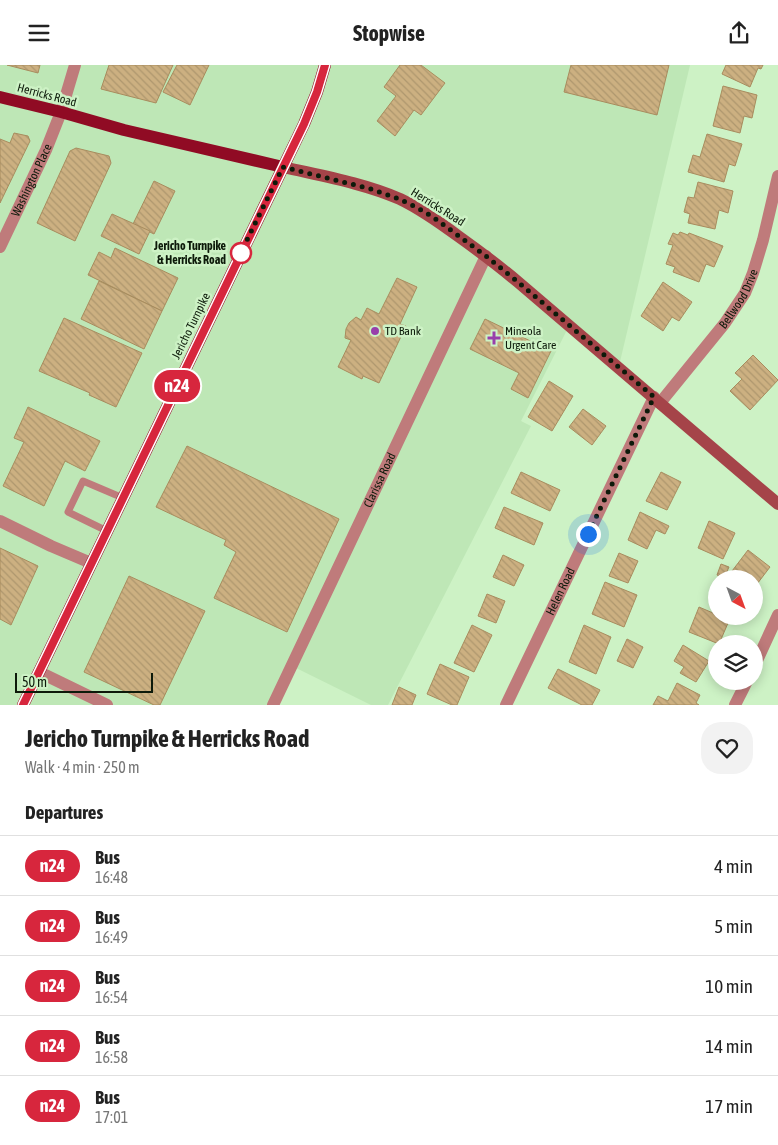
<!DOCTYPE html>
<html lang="en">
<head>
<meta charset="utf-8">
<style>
  body { margin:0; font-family:"Asap Condensed",sans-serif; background:#f2f2f2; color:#222; height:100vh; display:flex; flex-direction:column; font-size:19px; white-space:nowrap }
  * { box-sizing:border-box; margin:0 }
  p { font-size:16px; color:#767676 }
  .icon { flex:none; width:28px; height:28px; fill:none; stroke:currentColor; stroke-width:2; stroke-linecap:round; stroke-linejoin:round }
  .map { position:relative; height:640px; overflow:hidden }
  .details { display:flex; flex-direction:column; background:#fff; flex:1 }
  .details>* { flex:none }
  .badge { padding:0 10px; border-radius:16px; font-size:18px; line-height:32px }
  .needle { width:32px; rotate:139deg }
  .tools { position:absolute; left:708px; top:505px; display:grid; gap:10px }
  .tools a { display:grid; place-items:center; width:55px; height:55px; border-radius:50%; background:#fff; box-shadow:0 2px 12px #0003; font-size:25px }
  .scale { position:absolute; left:15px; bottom:12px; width:138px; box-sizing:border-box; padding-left:5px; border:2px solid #0d1a0a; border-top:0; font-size:14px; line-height:18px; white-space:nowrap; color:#0d1a0a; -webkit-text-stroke:4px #cdf2c5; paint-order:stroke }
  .you { position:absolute; width:25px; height:25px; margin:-12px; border:4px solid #fff; border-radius:50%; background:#1a73e8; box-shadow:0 0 0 8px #1a73e833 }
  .map>.badge { position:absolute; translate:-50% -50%; box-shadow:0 0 0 2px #fff }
  h2 { padding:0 25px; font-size:19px; line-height:45px }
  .round { display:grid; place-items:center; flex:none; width:52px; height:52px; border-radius:20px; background:#f2f2f2 }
  .summary { display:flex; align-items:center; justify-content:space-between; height:85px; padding:0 25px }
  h1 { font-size:24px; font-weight:700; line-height:38px }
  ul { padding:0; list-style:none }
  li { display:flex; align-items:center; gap:15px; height:60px; padding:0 25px; border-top:1px solid #e0e0e0 }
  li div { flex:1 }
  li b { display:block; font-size:19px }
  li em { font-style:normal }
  li .badge { min-width:55px; font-weight:700; text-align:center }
  header { display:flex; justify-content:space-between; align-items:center; height:65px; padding:0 25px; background:#fff; font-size:22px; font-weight:700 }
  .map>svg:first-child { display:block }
  .built { fill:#bee7b6 }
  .building { fill:url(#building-back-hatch); stroke:#a88c5e }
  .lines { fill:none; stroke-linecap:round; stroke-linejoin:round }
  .service { stroke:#bf7b7b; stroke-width:7 }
  .minor { stroke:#bf7b7b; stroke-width:12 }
  .secondary { stroke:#a54449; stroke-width:12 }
  .primary { stroke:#900b24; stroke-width:12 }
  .line-casing { stroke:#fff; stroke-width:11 }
  .line { stroke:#d7263d; stroke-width:8 }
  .walk { stroke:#0d1a0a; stroke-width:5; stroke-dasharray:0 9 }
  .stop-dot { fill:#fff; stroke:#d7263d; stroke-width:2.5 }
  .poi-dot { fill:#983fab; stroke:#cdf2c5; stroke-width:2 }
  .labels { text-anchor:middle; stroke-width:5; stroke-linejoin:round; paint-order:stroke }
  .street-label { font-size:12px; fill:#0d1a0a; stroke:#cdf2c5 }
  .stop-label { font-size:12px; font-weight:bold; fill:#0d1a0a; stroke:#cdf2c5; text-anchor:end }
  .poi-label { font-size:12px; fill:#0d1a0a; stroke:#cdf2c5; text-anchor:start }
</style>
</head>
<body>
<header><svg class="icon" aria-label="menu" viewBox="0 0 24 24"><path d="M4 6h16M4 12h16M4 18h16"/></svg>Stopwise<svg class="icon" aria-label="share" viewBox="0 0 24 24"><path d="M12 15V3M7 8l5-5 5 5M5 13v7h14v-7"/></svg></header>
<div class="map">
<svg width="778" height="640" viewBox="0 0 778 640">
  <defs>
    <pattern id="building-back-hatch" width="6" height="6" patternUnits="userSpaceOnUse" patternTransform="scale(1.25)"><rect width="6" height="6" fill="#ccb081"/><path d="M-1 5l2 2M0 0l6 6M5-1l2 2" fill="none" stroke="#ae976e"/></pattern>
  </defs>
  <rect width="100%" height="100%" fill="#cdf2c5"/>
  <polygon class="built" points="0,0 690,0 619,301 569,261 521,356 531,361 388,640 371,640 292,601 273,640 0,640"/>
  <g class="building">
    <polygon points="7,0 40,0 38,8"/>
    <polygon points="109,0 173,0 156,38 101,24"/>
    <polygon points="177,0 209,0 190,40 163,27"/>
    <polygon points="400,0 421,0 445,18 421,50 414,45 395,71 377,56 396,31 384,22"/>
    <polygon points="571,0 669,0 657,50 564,27"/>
    <polygon points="726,0 763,0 761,4 758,3 750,22 722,9"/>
    <polygon points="723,21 757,30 752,53 744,51 740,68 713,61"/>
    <polygon points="14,68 28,71 30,76 0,138 0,74 10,78"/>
    <polygon points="707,69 742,79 735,101 729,99 724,117 688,107 693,90 700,92"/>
    <polygon points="76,83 109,91 111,98 75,176 37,158 70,86"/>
    <polygon points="154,116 175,126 154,169 133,159"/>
    <polygon points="698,117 733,126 728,148 719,145 715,164 688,158 690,149 684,147 688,132 694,133"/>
    <polygon points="112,149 150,166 139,189 101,171"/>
    <polygon points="680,167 688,170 689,168 723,181 714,202 706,199 699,217 673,207 675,202 666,199 673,180 668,179 673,168 678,170"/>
    <polygon points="115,183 178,213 162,246 88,210 99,187 111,193"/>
    <polygon points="397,213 417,222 400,259 406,261 379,318 363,311 362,314 338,302 351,275 345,273 346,264 349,258 356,252 361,255 367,243 379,249"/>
    <polygon points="99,216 162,246 144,284 81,254"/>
    <polygon points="663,217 692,237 679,256 672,252 663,266 641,251"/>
    <polygon points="64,253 142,288 116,342 89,330 90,328 39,306"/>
    <polygon points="485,254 551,286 528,333 511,324 519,308 470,284"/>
    <polygon points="753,290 778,315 750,345 730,326 742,314 735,308"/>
    <polygon points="549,316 573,331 552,366 528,352"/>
    <polygon points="28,342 100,376 85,406 65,396 44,441 3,421 24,377 14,373"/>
    <polygon points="583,344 606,361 592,380 569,362"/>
    <polygon points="187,381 339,454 287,567 214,533 236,487 224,480 226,475 156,442"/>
    <polygon points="521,407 560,425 550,446 511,428"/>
    <polygon points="661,407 681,417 667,445 646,436"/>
    <polygon points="504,442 543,458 534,480 495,463"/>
    <polygon points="640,447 669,461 665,469 656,465 647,484 628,475"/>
    <polygon points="709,456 735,468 723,494 698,483"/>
    <polygon points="0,483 38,501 11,560 0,554"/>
    <polygon points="748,485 770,502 754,523 754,514 735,514 729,510"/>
    <polygon points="619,488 638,496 628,518 609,511"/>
    <polygon points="503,490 524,500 514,521 493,512"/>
    <polygon points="721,499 729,502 724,513 717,510"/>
    <polygon points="129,511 205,546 160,640 154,640 84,607"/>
    <polygon points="605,517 637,530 624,562 592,549"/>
    <polygon points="487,529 505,536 496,558 478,551"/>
    <polygon points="699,542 713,548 715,543 716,544 716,551 731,551 719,579 689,567"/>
    <polygon points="472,560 492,570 474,607 454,598"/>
    <polygon points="584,560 611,572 596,609 569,597"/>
    <polygon points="627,574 643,582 633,603 617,596"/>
    <polygon points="683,580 709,596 696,617 680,608 684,602 674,596"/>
    <polygon points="440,599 469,612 457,640 452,640 427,629"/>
    <polygon points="558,604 600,625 592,640 582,640 548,623"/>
    <polygon points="677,618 700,630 696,638 699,640 653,640 658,631 668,636"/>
    <polygon points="399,622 416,630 412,640 392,640"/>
  </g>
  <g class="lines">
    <polyline class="service" points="107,466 68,447 83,416 123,433"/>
    <g class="minor">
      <path id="s1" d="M0,182L46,85L61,47L75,0"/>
      <path id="s2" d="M660,338L725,258L745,228L753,208L763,175L778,111"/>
      <polyline points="0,456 51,481 91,498"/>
      <polyline points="754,602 778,550"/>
      <polyline points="39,607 107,640"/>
      <path id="s3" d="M273,640L486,191"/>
      <path id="s4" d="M506,640L654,332"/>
      <polyline points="735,640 747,616"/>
    </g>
    <path class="secondary" d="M283,102C322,111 363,118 400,134C421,144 439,157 458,171C479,186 499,201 518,217L778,439"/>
    <g class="primary">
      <polyline points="0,32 61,47 124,65 283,102"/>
      <polyline points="23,640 304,59 317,27 325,0"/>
    </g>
  </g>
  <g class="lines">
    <defs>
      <polyline id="line" points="23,640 304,59 317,27 325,0"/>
    </defs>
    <use href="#line" class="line-casing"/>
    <use href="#line" class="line"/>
    <polyline class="walk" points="241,188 240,189 283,102 371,124 399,134 416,142 433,152 486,191 518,217 654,332 588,469"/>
  </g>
  <circle class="stop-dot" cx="241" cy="188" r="10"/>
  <g class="poi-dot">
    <circle cx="375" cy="266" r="5"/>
    <path d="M491.5 265.5h5v5h5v5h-5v5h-5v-5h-5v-5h5z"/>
  </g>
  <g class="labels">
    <g class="street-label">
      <text transform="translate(47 30) rotate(15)" y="4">Herricks Road</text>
      <text dy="4" stroke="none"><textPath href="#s1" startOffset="74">Washington Place</textPath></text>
      <text transform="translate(438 142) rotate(32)" y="4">Herricks Road</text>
      <text dy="4" stroke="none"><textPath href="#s2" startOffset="131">Bellwood Drive</textPath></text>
      <text transform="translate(191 261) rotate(-64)" y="4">Jericho Turnpike</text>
      <text dy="4" stroke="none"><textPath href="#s3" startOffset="249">Clarissa Road</textPath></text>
      <text dy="4" stroke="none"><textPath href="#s4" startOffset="126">Helen Road</textPath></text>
    </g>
    <g class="stop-label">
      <text x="226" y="185">Jericho Turnpike<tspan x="226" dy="14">&amp; Herricks Road</tspan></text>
    </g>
    <g class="poi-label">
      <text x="385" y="270">TD Bank</text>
      <text x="505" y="270">Mineola<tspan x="505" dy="14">Urgent Care</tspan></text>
    </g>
  </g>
</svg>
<div class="tools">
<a><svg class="needle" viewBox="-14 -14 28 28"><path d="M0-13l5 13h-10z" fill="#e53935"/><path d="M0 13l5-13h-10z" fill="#767676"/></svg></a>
<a><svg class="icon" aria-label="layers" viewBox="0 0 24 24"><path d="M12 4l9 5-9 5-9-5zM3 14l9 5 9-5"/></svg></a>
</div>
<div class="scale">50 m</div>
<div class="you" style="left:588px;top:469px"></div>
<b class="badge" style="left:177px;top:321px;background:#d7263d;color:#fff">n24</b>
</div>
<section class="details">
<div class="summary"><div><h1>Jericho Turnpike &amp; Herricks Road</h1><p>Walk · 4 min · 250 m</p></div><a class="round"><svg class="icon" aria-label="heart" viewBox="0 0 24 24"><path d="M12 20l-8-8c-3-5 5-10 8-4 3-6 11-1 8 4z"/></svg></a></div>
<h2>Departures</h2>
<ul>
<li><span class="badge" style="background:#d7263d;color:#fff">n24</span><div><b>Bus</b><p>16:48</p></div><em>4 min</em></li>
<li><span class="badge" style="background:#d7263d;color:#fff">n24</span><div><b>Bus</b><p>16:49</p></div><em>5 min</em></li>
<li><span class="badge" style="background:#d7263d;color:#fff">n24</span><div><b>Bus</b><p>16:54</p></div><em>10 min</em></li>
<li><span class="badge" style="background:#d7263d;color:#fff">n24</span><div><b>Bus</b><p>16:58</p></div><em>14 min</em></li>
<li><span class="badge" style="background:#d7263d;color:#fff">n24</span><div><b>Bus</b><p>17:01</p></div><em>17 min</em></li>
</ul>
</section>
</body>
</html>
